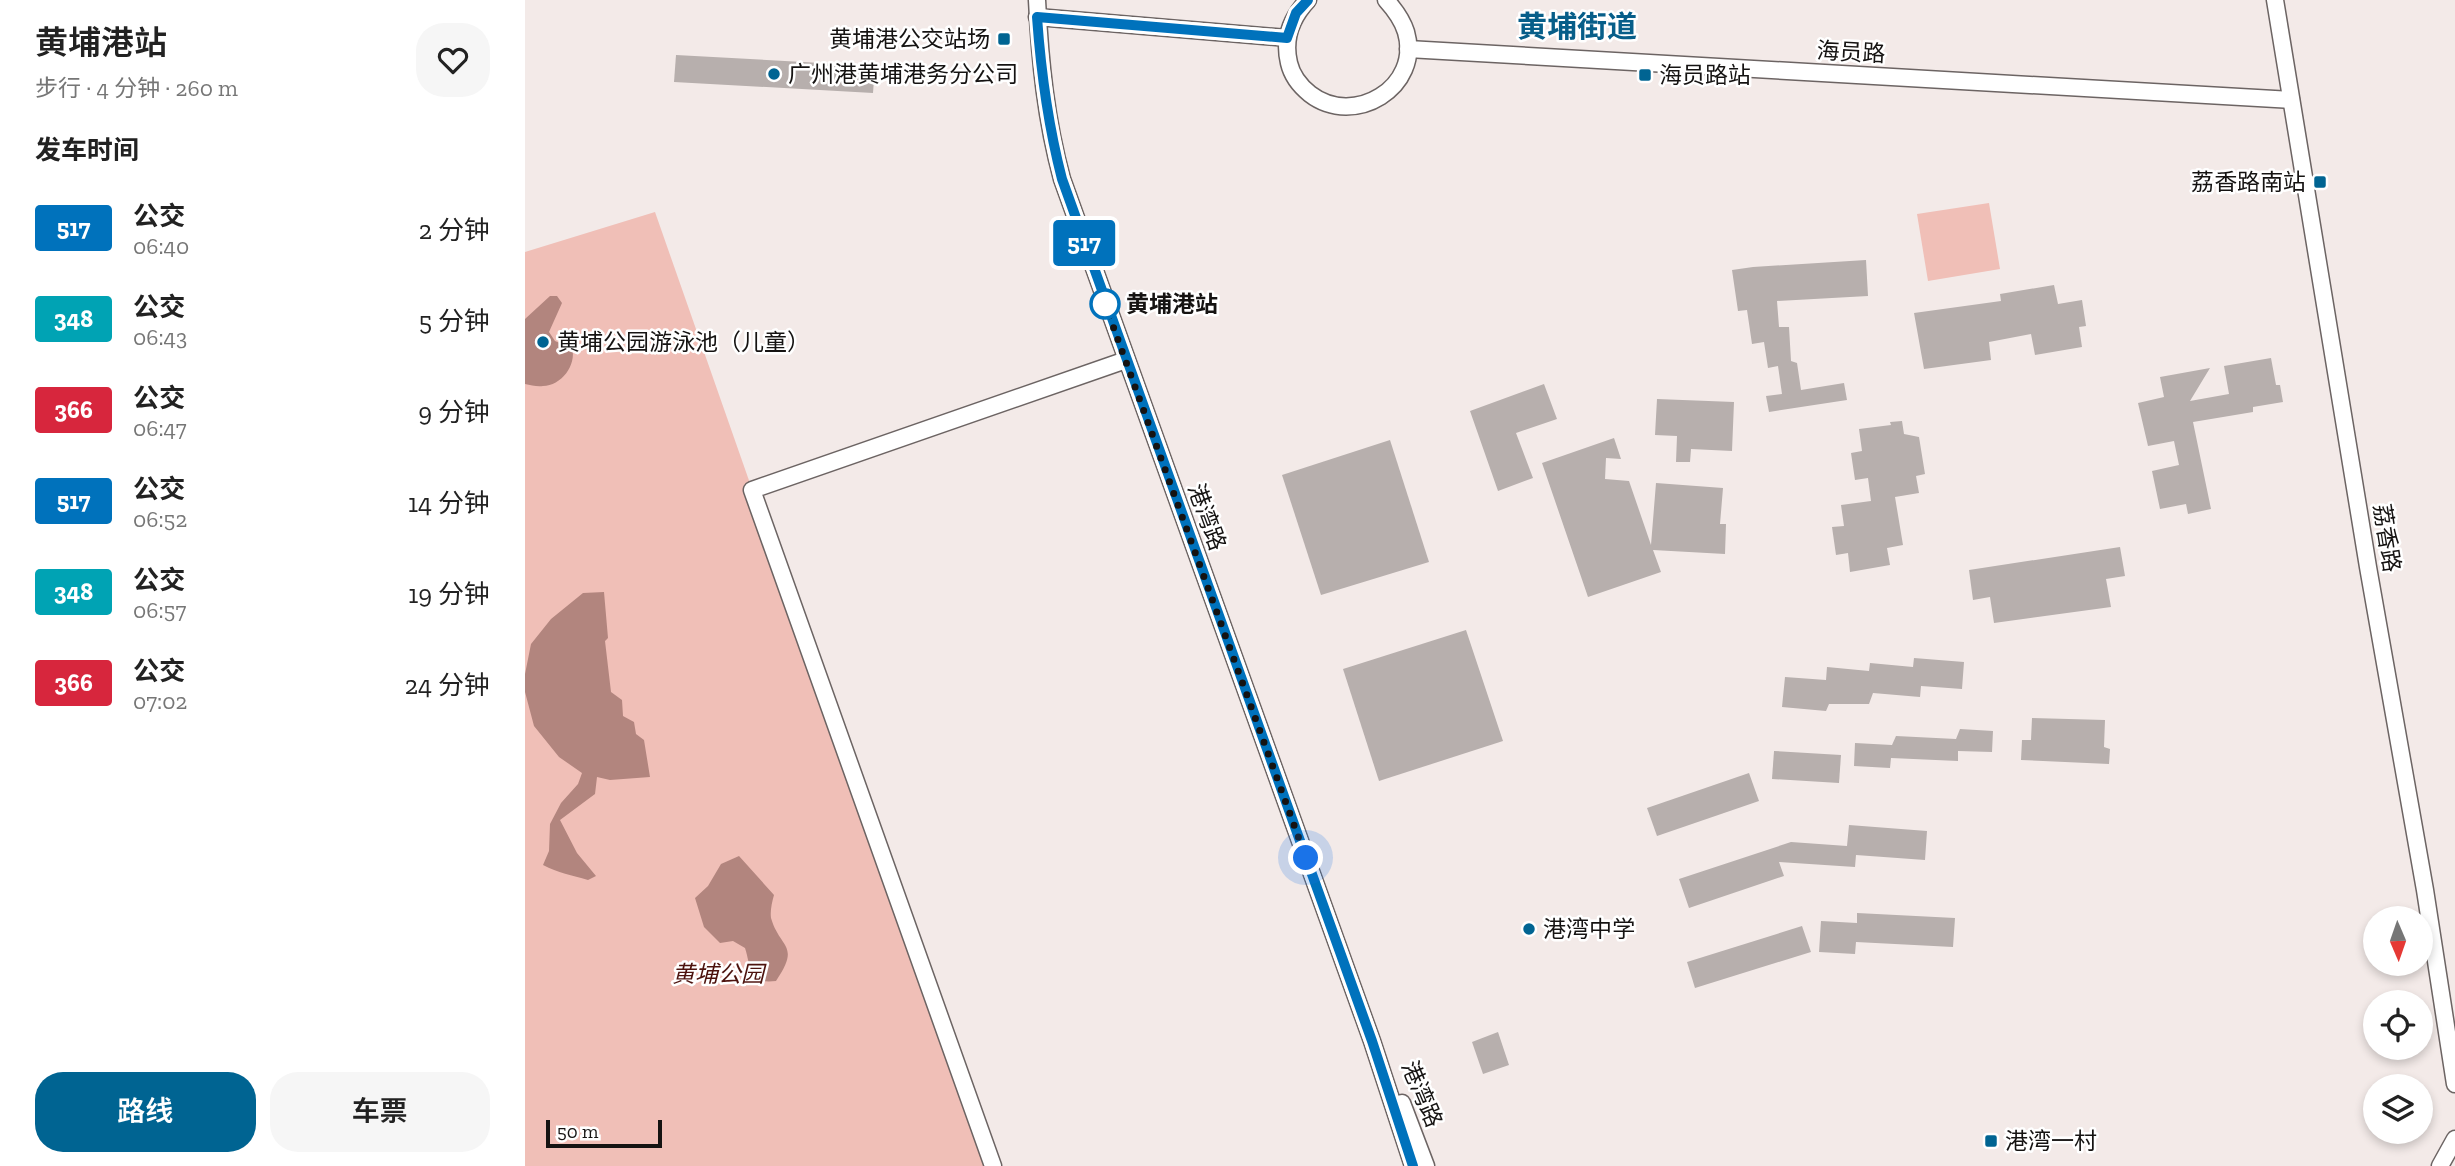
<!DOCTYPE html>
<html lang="zh">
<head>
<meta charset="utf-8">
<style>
  body { margin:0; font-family:"Zilla Slab","Noto Sans SC",serif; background:#f6f6f6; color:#222; height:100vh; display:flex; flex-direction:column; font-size:26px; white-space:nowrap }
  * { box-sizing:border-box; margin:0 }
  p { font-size:23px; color:#767676 }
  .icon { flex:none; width:38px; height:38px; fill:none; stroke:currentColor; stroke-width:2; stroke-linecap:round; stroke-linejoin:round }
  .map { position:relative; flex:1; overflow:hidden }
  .details { display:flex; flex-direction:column; background:#fff; width:525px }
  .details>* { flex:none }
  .badge { padding:0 14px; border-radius:5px; font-size:24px; line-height:46px }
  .needle { width:46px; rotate:178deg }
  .controls { position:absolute; left:1838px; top:906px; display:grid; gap:14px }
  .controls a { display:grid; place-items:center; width:70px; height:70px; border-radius:50%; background:#fff; box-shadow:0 4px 10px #0003; font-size:35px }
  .scale { position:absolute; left:21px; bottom:18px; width:116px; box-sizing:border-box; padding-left:7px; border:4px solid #151312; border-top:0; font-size:19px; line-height:24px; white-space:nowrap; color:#151312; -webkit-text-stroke:5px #fff; paint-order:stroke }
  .you { position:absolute; width:35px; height:35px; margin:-18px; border:5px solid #fff; border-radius:50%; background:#1a73e8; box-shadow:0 0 0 10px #1a73e833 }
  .map>.badge { position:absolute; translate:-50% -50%; box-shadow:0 0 0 4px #fff }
  h2 { padding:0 35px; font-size:26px; line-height:63px }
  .round { display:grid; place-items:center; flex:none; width:74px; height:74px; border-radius:28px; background:#f6f6f6 }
  .summary { display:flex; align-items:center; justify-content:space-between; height:119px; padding:0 35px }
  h1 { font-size:33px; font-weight:600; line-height:52px }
  .primary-button { display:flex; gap:14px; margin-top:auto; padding:14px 35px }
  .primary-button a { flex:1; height:80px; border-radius:28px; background:#006492; color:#fff; font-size:28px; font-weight:600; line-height:80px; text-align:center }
  .primary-button a+a { background:#f6f6f6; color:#222 }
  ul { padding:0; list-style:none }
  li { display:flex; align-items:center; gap:21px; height:91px; padding:0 35px }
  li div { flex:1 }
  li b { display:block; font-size:26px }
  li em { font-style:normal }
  li .badge { min-width:77px; font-weight:700; text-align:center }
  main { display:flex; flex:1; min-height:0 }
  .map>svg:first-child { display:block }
  .green { fill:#f0bfb7 }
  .water { fill:#b2857e }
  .building { fill:#b7afad }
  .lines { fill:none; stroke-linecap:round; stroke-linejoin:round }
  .minor-casing { stroke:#6c6463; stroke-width:19 }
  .minor { stroke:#fff; stroke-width:16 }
  .line-casing { stroke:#fff; stroke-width:16 }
  .line { stroke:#0072bc; stroke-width:10 }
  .walk { stroke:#151312; stroke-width:7; stroke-dasharray:0 12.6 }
  .poi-dot { fill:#006492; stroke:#fff; stroke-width:2.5 }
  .stop-dot { fill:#fff; stroke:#0072bc; stroke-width:3.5 }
  .labels { text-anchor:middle; stroke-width:5; stroke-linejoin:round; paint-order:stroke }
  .poi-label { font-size:23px; fill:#151312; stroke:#fff; text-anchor:start }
  .street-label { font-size:23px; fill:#151312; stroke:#fff }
  .stop-label { font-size:23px; font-weight:bold; fill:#151312; stroke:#fff; text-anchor:start }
  .park-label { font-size:23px; font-style:italic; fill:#4d130e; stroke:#fff }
  .district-label { font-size:30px; font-weight:bold; fill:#075e89; stroke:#fff }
</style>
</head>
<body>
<main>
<section class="details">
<div class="summary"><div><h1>黄埔港站</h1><p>步行 · 4 分钟 · 260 m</p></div><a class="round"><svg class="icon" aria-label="heart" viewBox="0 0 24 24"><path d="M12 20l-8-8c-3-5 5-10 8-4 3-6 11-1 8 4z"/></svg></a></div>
<h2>发车时间</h2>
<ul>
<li><span class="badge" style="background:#0072bc;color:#fff">517</span><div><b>公交</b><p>06:40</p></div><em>2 分钟</em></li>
<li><span class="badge" style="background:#00a3b4;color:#fff">348</span><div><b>公交</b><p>06:43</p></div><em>5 分钟</em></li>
<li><span class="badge" style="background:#d7263d;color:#fff">366</span><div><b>公交</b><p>06:47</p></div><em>9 分钟</em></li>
<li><span class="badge" style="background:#0072bc;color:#fff">517</span><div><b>公交</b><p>06:52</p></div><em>14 分钟</em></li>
<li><span class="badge" style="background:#00a3b4;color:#fff">348</span><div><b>公交</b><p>06:57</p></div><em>19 分钟</em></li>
<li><span class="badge" style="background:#d7263d;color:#fff">366</span><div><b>公交</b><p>07:02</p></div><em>24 分钟</em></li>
</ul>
<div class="primary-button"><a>路线</a><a>车票</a></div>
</section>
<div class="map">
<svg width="1930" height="1166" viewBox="0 0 1930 1166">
  <rect width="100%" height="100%" fill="#f3eae8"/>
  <g class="green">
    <polygon points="1464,203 1475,269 1403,281 1392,214"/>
    <polygon points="130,212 464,1166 0,1166 0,252"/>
  </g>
  <g class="water">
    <path d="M25,296H32L37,303L24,332L30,341L47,348C52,365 36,386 18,386C12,387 6,385 0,384V319Z"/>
    <path d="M79,592L83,638L80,641L86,692L97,700L98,716L109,722L111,734L119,740L125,777L85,780L72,777L70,794L35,820L52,853L71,876L63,880C47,875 33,873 18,865L24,851L25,824L36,803L53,784L57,773L34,757L9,726L0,692V674L6,644L26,619L58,593Z"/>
    <path d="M214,856L249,895C247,902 245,911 246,918C255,949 276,944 251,981C222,984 227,970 220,948L208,941L195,943L179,927L170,898L183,886L196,864Z"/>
  </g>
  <g class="building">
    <polygon points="151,55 350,66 348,93 149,82"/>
    <polygon points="1341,260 1343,296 1252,301 1254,327 1264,327 1266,361 1272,363 1276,390 1319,383 1322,400 1244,412 1241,396 1257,394 1253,366 1243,368 1239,342 1227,344 1222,310 1213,311 1207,270 1228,267"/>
    <polygon points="1529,285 1533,304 1557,300 1561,326 1554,327 1557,347 1510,355 1506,334 1464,342 1466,360 1399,369 1389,313 1476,301 1475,294"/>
    <polygon points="1746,358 1751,385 1755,385 1758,402 1728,407 1728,412 1668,422 1686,509 1663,514 1661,504 1635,509 1627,471 1654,465 1649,441 1623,446 1613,403 1639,397 1635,377 1685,368 1665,401 1704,394 1699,366"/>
    <polygon points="1019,384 1032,419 991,433 1008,478 973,491 945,411"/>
    <polygon points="1132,399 1209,402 1207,451 1166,449 1165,462 1151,462 1152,436 1130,435"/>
    <polygon points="1377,421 1379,434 1394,437 1400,474 1391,476 1394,493 1370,497 1378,545 1362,548 1365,565 1325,572 1323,553 1311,555 1307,527 1319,526 1316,505 1346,501 1343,478 1330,480 1326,453 1337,451 1334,429 1366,425 1365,422"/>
    <polygon points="1089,438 1096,459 1081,458 1080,479 1104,481 1126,545 1131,483 1198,488 1195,524 1201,524 1200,554 1128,550 1136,572 1063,597 1017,463"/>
    <polygon points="865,440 904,562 796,595 757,475"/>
    <polygon points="1595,547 1600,576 1581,579 1586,607 1469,623 1465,597 1448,600 1444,570"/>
    <polygon points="941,630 978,741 854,781 818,669"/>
    <polygon points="1389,658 1439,662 1437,689 1396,686 1395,697 1348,693 1344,704 1304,704 1301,711 1257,707 1260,677 1301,680 1302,667 1344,671 1345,663 1388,667"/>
    <polygon points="1507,718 1580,720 1579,747 1585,749 1584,764 1496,760 1497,740 1506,740"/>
    <polygon points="1435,729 1468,731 1467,752 1433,751 1433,761 1366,758 1365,768 1329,766 1330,743 1367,745 1371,736 1431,739"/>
    <polygon points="1249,751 1316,755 1314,783 1247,779"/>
    <polygon points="1224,773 1234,801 1132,836 1122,808"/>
    <polygon points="1324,825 1402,831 1400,860 1331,855 1330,867 1254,862 1259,876 1164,908 1154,879 1266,842 1322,846"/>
    <polygon points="1332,913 1430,918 1428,947 1331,942 1330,954 1294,952 1296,921 1332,923"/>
    <polygon points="1277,926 1286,952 1170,988 1162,962"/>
    <polygon points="973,1032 984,1065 958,1074 947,1042"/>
  </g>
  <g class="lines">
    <defs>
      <g id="minor">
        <path d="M512,0C515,62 521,120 537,179L847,1041L888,1166"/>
        <path d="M783,0C766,18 758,38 764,63C767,76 775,86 785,94C829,128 897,87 881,32C877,19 870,10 861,0"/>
        <polyline points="1750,0 1843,567 1900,890 1930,1084"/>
        <polyline points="512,17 762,38"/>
        <polyline points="883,49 1766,100"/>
        <polyline points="877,1103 901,1166"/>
        <polyline points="468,1166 227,490 601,360"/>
        <polyline points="1915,1166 1930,1139"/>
      </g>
    </defs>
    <use href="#minor" class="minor-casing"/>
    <use href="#minor" class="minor"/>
  </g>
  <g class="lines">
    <defs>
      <path id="line" d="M783,0L771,13L762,38L512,17C516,73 523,125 537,179L847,1041L888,1166"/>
    </defs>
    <use href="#line" class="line-casing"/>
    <use href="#line" class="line"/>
    <polyline class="walk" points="580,304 781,858"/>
  </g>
  <g class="poi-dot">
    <rect x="472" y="32" width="14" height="14" rx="3.5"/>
    <circle cx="249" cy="74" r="7"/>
    <rect x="1113" y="68" width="14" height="14" rx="3.5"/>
    <rect x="1788" y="175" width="14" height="14" rx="3.5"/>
    <circle cx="18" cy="342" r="7"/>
    <circle cx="1004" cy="929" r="7"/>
    <rect x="1459" y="1134" width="14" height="14" rx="3.5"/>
  </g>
  <circle class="stop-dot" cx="580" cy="304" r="14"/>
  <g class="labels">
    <g class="poi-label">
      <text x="465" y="47" text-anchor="end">黄埔港公交站场</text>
      <text x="263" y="82">广州港黄埔港务分公司</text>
      <text x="1134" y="83">海员路站</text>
      <text x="1781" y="190" text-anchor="end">荔香路南站</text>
      <text x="32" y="350">黄埔公园游泳池（儿童）</text>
      <text x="1018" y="937">港湾中学</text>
      <text x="1480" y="1149">港湾一村</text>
    </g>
    <g class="street-label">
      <text transform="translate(1326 52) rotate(3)" y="8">海员路</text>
      <text transform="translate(682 517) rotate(70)" y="8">港湾路</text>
      <text transform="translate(1862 538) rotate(81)" y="8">荔香路</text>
      <text transform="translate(897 1094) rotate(67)" y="8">港湾路</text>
    </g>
    <g class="stop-label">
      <text x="601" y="312">黄埔港站</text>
    </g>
    <g class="park-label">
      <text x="193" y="982">黄埔公园</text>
    </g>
    <g class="district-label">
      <text x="1052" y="37">黄埔街道</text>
    </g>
  </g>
</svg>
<div class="controls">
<a><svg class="needle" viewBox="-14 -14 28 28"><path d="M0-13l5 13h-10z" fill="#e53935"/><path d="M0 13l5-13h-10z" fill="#767676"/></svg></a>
<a><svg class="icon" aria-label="locate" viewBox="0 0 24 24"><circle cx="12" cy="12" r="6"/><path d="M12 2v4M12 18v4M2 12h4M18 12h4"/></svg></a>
<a><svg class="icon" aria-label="layers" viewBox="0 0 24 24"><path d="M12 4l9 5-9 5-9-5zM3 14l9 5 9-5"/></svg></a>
</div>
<div class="scale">50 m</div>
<div class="you" style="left:781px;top:858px"></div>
<b class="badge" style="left:559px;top:243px;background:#0072bc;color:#fff">517</b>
</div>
</main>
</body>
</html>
